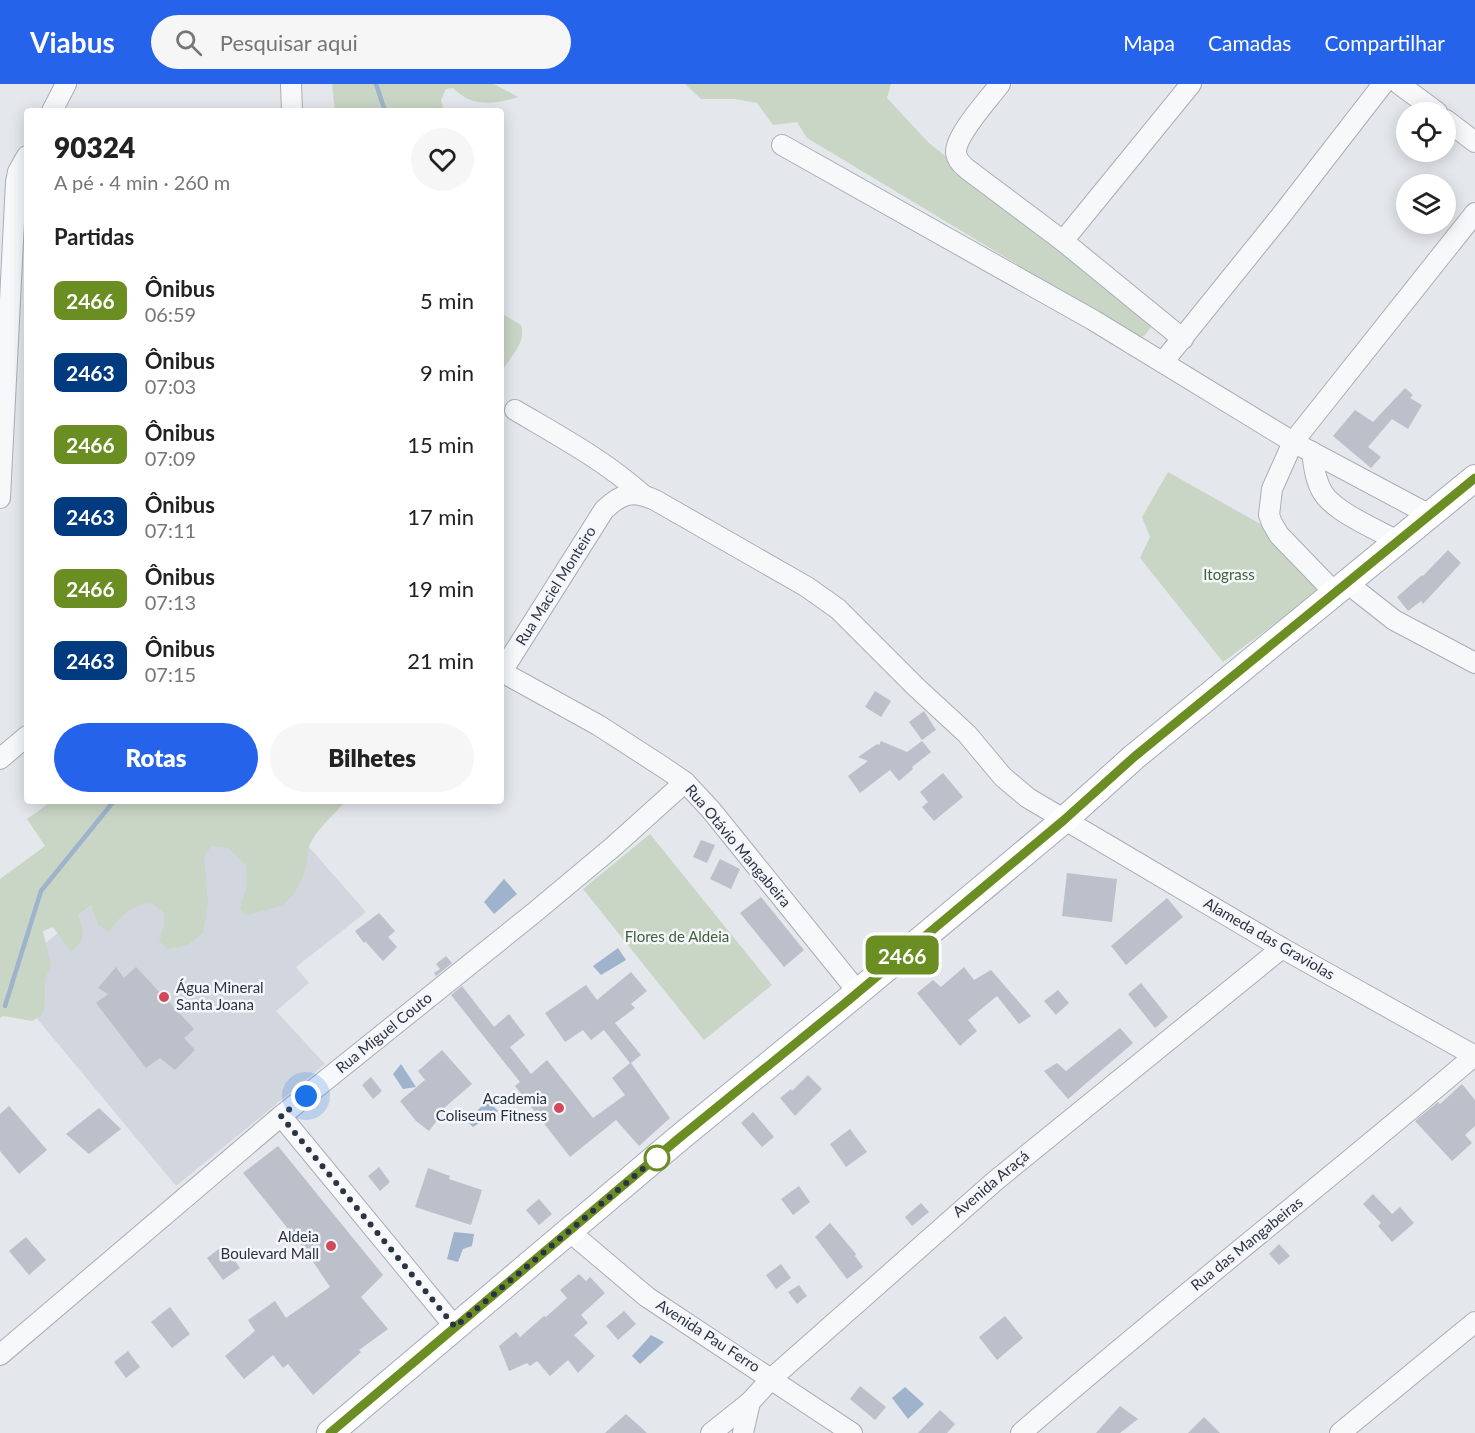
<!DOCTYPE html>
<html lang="pt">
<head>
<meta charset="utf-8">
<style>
  body { margin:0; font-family:Lato,sans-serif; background:#f6f6f6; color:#222; height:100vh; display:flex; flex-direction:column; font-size:22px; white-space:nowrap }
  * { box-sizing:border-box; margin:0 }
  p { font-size:20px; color:#767676 }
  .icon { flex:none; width:33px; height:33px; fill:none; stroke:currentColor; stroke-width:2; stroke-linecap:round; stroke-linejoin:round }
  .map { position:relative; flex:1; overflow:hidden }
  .details { position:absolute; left:24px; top:24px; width:480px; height:696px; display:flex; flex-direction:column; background:#fff; border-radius:6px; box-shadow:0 3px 15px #0003 }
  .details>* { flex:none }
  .badge { padding:0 12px; border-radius:9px; font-size:21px; line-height:39px }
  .fabs { position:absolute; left:1396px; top:18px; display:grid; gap:12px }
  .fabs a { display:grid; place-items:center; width:60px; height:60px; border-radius:50%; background:#fff; box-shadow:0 3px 15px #0003; font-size:30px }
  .you { position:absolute; width:30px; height:30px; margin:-15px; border:4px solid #fff; border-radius:50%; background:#1a73e8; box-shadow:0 0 0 9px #1a73e833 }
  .map>.badge { position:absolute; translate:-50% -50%; box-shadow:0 0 0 3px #fff }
  h2 { padding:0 30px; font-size:22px; line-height:54px }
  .round { display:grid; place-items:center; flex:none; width:63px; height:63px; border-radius:32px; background:#f6f6f6 }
  .summary { display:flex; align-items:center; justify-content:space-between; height:102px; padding:0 30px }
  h1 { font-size:28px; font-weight:800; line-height:45px }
  .button { display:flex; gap:12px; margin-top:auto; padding:12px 30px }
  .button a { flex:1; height:69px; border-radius:36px; background:#2563eb; color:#fff; font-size:24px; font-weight:800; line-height:69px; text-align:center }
  .button a+a { background:#f6f6f6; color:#222 }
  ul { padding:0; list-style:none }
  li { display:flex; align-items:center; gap:18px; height:72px; padding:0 30px }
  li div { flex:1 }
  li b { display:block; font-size:22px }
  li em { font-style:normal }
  li .badge { min-width:66px; font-weight:700; text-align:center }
  header { display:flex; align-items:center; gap:36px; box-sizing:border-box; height:84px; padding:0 30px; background:#2563eb; color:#fff }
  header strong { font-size:28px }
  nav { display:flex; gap:33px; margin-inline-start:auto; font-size:21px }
  .search { width:420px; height:54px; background:#f6f6f6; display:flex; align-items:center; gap:15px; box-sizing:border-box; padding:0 21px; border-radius:33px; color:#767676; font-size:22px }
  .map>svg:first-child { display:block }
  .built { fill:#d2d6de }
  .green { fill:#c9d6c5 }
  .water { fill:#9fb4cc }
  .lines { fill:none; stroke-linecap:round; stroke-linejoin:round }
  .stream { stroke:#9fb4cc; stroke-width:4.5 }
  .building { fill:#bbc0ca }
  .minor-casing { stroke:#a9aeb7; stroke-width:22 }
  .major-casing { stroke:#a3abb8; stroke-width:28 }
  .minor { stroke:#f7f8fa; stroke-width:20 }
  .major { stroke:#fff; stroke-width:26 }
  .line-casing { stroke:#fff; stroke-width:14 }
  .line { stroke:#6b8e23; stroke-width:9 }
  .walk { stroke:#2b3445; stroke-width:6; stroke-dasharray:0 10.8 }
  .poi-dot { fill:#d1495b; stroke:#f4f6f9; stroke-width:2 }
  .stop-dot { fill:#fff; stroke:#6b8e23; stroke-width:3 }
  .labels { text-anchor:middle; stroke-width:5; stroke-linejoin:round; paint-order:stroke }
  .park-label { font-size:15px; fill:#3f6138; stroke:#f4f6f9 }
  .street-label { font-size:15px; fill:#2b3445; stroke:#f4f6f9 }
  .poi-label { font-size:15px; fill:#2b3445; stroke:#f4f6f9; text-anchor:end }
</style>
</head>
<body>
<header>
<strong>Viabus</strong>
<div class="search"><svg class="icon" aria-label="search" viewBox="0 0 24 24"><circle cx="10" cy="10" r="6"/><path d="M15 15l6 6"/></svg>Pesquisar aqui</div>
<nav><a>Mapa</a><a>Camadas</a><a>Compartilhar</a></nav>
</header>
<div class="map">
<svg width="1475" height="1349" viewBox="0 0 1475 1349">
  <rect width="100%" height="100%" fill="#e4e7ec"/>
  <polygon class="built" points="210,717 309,763 366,828 296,883 309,899 276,927 325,980 176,1102 34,931 41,863 108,807"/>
  <g class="green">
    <path d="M332,0H494L518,13C495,21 471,23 453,4L446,5L441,16L444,27H335Z"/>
    <polygon points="685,0 891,0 887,14 929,59 1151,237 1151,243 1144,252 1138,253 807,54 797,38 773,41 757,19 735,15 701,15"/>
    <path d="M501,229L521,241C527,260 509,273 501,289Z"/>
    <polygon points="1168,388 1264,442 1320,506 1223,578 1140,474 1150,453 1142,433"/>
    <path d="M52,717H345C334,732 318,743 310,760C307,767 308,775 306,783C303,796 291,820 277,823C267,826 257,828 246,832L240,825L247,801L246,781L228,764L211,762L204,772L208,818L203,849L188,861L167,865L159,857L164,842V829L152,819C129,822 122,830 109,848L98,841L91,821L78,832C85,850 86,855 71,868L53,843L43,847L51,880L45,896V920L42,931L32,937L3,932L0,934V795L45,762L27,735Z"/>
    <polygon points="650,750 772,901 704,956 583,805"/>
  </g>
  <g class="water">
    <polygon points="504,795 517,810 494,830 484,818"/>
    <polygon points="618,864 626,876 601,891 593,882"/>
    <polygon points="401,980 416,1003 403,1005 393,990"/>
    <polygon points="488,1017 498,1027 473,1043 466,1036"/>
    <polygon points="454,1148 474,1150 472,1162 463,1165 458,1178 447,1175"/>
    <polygon points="651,1251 664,1258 640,1280 632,1272"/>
    <polygon points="905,1303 924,1320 908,1335 892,1314"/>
  </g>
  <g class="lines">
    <g class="stream">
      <polyline points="376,0 385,27"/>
      <polyline points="5,922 41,807 114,717"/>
    </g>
  </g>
  <g class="building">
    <polygon points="1405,304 1413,311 1410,314 1422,321 1408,345 1392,335 1368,363 1381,373 1371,384 1333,352 1355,326 1373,338"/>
    <polygon points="1448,466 1461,479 1423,520 1421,517 1408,527 1397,513 1422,491 1423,492"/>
    <polygon points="875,607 891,617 881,633 865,623"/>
    <polygon points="924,627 936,646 922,656 909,638"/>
    <polygon points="881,657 907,668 922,657 931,668 912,683 913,685 899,697 890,686 860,709 848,692 868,677 858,673 877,660 879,661"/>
    <polygon points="943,689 963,713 934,737 922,723 928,718 920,708"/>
    <polygon points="701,756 715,761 707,779 693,773"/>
    <polygon points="720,775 740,785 731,805 710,795"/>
    <polygon points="1067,789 1117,795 1112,838 1062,832"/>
    <polygon points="761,813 804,866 784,883 740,829"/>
    <polygon points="1167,814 1183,833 1126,881 1111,862"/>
    <polygon points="379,829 395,847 388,853 397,863 383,877 365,857 364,859 355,847"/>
    <polygon points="446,872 452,879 436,892 434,889 440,885 436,880"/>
    <polygon points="116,883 124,894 136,883 194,945 184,954 195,966 175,986 160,974 146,984 96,919 108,910 98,904"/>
    <polygon points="964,883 974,896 991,886 1031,932 1019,940 997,912 968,936 977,947 960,962 917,909 933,896 941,903"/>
    <polygon points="631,888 647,907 631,920 635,924 615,939 641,971 631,979 670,1034 639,1062 616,1036 570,1073 515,1002 520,998 451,911 462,902 494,943 509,930 525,951 510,963 531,990 547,976 593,1034 625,1011 612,994 630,979 604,946 591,956 583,946 565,958 545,929 586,901 597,916"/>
    <polygon points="1141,899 1168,933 1155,944 1128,910"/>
    <polygon points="1058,906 1069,919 1056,931 1044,917"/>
    <polygon points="1120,944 1133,959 1068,1015 1044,987 1057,979 1066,987"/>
    <polygon points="442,966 472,1000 436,1031 439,1034 429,1047 416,1037 400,1017 425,996 418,987"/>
    <polygon points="808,991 822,1005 795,1032 780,1014 791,1005 792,1007"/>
    <polygon points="371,993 382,1007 373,1015 362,1001"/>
    <polygon points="1462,1000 1475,1016 1475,1042 1465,1051 1472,1059 1452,1077 1415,1037 1438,1018 1440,1020"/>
    <polygon points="9,1022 47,1066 19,1090 0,1067 0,1030"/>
    <polygon points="99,1024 121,1045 89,1070 66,1050"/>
    <polygon points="753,1028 774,1053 762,1063 741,1039"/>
    <polygon points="850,1045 867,1068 846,1083 830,1060"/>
    <polygon points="278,1062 383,1191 361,1213 388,1245 359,1266 361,1268 313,1311 288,1280 283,1284 273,1271 244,1295 225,1272 255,1247 248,1236 275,1217 286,1234 330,1203 306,1167 243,1089"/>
    <polygon points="379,1083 390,1098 380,1107 368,1092"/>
    <polygon points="428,1084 450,1092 449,1095 482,1106 471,1141 415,1123"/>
    <polygon points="799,1102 810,1118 793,1131 781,1115"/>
    <polygon points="1373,1110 1392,1130 1400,1123 1414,1139 1392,1158 1378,1142 1381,1139 1363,1120"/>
    <polygon points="539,1115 552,1130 539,1141 526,1126"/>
    <polygon points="921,1119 929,1128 912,1142 905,1133"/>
    <polygon points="830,1139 856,1170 855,1172 863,1183 847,1195 815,1153"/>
    <polygon points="26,1153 46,1176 29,1191 9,1167"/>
    <polygon points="1279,1160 1290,1172 1279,1181 1269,1170"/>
    <polygon points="224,1161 240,1184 223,1196 207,1174"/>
    <polygon points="781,1180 791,1194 776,1205 766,1191"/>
    <polygon points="579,1190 586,1197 590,1193 605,1209 581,1231 588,1239 574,1251 595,1272 578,1289 568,1276 550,1292 537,1277 530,1282 527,1279 509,1287 499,1262 516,1248 520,1253 544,1232 546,1233 567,1214 560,1206"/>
    <polygon points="799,1201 807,1212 797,1220 788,1208"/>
    <polygon points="170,1223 190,1250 172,1264 151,1238"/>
    <polygon points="624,1227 636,1240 618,1256 606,1242"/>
    <polygon points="1005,1232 1023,1254 997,1276 979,1253"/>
    <polygon points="128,1267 140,1283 126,1294 114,1278"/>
    <polygon points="860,1302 886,1323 875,1336 850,1315"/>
    <polygon points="1120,1322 1138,1335 1120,1349 1096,1349"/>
    <polygon points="940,1326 955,1340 947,1349 918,1349"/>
    <polygon points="626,1330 647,1349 605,1349"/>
    <polygon points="1204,1333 1220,1349 1188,1349"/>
  </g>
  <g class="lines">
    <defs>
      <g id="minor">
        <polyline points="291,0 292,27"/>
        <path d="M1000,0C989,15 955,51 956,69C957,76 962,81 967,85L1063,157L1183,255"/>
        <polyline points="1399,0 1437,28"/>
        <polyline points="52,27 66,0"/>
        <polyline points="1446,36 1475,58"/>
        <polyline points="782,61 1093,236 1293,358 1428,430"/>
        <polyline points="1063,157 1191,0"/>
        <polyline points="1163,278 1280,133 1383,0"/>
        <path d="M515,326C559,352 604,376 642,410"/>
        <path d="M1312,368C1314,382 1315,396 1323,409C1335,428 1376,445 1397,457"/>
        <polyline points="0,414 16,98 18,88 27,72"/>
        <polyline points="1347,499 1394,536 1475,579"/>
        <polyline points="1335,509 1279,451 1272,439 1269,431 1272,405 1293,358 1475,129"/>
        <polyline points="502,588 598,641 663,683 685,698 711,726 858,908"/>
        <path d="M501,589L604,426C622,409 632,406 655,416L807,503L838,525L917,604L967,650L1003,693L1028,714L1282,864L1475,972"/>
        <polyline points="0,675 27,652"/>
        <polyline points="281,1032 455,1243"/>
        <polyline points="570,1148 647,1213 852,1349"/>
        <polyline points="0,1271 281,1032 535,828 614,762 685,698"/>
        <polyline points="711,1349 750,1318 772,1294 995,1097 1282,864"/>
        <polyline points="743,1349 750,1318"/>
        <path d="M1021,1349C1170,1220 1325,1099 1474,972"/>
        <polyline points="1340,1349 1475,1238"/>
      </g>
      <polyline id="major" points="330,1349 678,1055 858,908 1064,736 1134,673 1475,394"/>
    </defs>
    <use href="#minor" class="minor-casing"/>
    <use href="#major" class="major-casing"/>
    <use href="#minor" class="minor"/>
    <use href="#major" class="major"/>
  </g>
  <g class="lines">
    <defs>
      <polyline id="line" points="330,1349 678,1055 844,920 1064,736 1134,673 1475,394"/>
    </defs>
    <use href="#line" class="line-casing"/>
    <use href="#line" class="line"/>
    <polyline class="walk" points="306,1012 281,1032 455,1243 663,1068 657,1074"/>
  </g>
  <g class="poi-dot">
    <circle cx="164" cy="913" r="6"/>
    <circle cx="559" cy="1024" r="6"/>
    <circle cx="331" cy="1162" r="6"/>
  </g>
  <circle class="stop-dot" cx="657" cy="1074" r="12"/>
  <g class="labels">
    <g class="park-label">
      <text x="1229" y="496">Itograss</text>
      <text x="677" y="858">Flores de Aldeia</text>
    </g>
    <g class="street-label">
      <text transform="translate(556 502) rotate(-58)" y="5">Rua Maciel Monteiro</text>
      <text transform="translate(738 762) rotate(50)" y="5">Rua Otávio Mangabeira</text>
      <text transform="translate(1269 855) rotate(30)" y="5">Alameda das Graviolas</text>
      <text transform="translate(384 949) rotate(-39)" y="5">Rua Miguel Couto</text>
      <text transform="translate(991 1100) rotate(-40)" y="5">Avenida Araçá</text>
      <text transform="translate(1247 1160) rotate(-39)" y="5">Rua das Mangabeiras</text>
      <text transform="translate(708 1252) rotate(33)" y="5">Avenida Pau Ferro</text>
    </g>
    <g class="poi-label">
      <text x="176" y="909" text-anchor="start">Água Mineral<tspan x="176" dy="17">Santa Joana</tspan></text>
      <text x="547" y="1020">Academia<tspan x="547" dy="17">Coliseum Fitness</tspan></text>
      <text x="319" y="1158">Aldeia<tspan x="319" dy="17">Boulevard Mall</tspan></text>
    </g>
  </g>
</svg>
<div class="fabs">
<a><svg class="icon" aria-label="locate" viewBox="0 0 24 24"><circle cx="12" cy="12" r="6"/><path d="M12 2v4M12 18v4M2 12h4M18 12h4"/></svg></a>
<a><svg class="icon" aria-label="layers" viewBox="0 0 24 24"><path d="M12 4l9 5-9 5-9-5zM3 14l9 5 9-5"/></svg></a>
</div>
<div class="you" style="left:306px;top:1012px"></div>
<b class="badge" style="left:902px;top:871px;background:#6b8e23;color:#fff">2466</b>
<section class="details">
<div class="summary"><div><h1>90324</h1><p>A pé · 4 min · 260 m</p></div><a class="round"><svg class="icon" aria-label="heart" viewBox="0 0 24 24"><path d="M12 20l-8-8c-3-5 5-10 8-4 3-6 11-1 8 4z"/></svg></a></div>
<h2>Partidas</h2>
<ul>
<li><span class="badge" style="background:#6b8e23;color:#fff">2466</span><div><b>Ônibus</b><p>06:59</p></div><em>5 min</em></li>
<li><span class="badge" style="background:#003b80;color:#fff">2463</span><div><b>Ônibus</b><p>07:03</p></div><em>9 min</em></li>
<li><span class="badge" style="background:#6b8e23;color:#fff">2466</span><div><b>Ônibus</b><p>07:09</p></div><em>15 min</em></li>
<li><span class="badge" style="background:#003b80;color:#fff">2463</span><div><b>Ônibus</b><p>07:11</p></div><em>17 min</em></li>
<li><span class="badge" style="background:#6b8e23;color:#fff">2466</span><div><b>Ônibus</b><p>07:13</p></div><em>19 min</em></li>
<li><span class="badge" style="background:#003b80;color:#fff">2463</span><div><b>Ônibus</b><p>07:15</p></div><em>21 min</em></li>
</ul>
<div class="button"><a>Rotas</a><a>Bilhetes</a></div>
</section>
</div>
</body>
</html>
